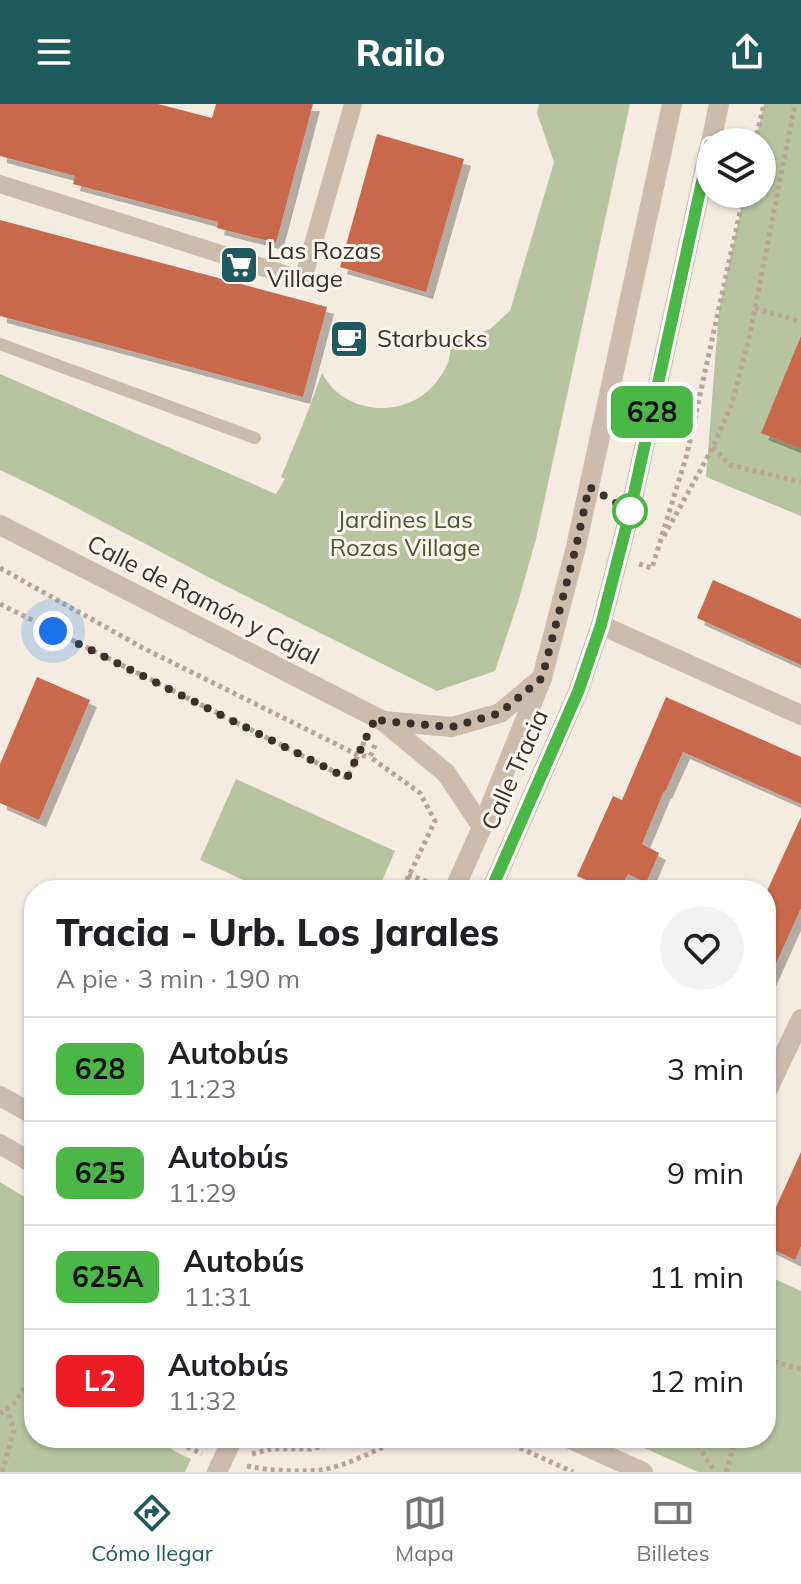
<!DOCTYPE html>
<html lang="es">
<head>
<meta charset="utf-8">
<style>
  body { margin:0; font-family:Mulish,sans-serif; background:#f2f2f2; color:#202124; height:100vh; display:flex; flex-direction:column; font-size:30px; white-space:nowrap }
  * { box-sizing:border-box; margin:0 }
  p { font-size:26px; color:#757577 }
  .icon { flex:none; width:44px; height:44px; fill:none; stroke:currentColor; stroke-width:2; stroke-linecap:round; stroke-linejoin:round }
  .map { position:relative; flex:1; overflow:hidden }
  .side { position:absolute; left:24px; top:776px; width:752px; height:568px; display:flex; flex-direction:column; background:#fff; border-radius:32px; box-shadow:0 2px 6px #0004 }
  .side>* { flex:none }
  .badge { padding:0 16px; border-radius:12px; font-size:28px; line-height:52px }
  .tools { position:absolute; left:696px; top:24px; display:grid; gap:16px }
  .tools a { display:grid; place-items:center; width:80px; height:80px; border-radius:50%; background:#fff; box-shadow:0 2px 6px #0004; font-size:40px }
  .you { position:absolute; width:40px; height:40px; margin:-20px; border:6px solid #fff; border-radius:50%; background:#1a73e8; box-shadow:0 0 0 12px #1a73e833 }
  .map>.badge { position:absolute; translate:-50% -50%; box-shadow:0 0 0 4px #fff }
  .round { display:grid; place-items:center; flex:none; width:84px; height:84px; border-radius:42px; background:#f2f2f2 }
  .summary { display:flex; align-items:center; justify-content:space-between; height:136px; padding:0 32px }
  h1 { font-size:38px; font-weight:800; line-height:60px }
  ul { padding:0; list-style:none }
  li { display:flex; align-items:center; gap:24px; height:104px; padding:0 32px; border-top:2px solid #e0e0e0 }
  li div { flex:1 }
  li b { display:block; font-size:30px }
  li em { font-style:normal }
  li .badge { min-width:88px; font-weight:700; text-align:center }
  header { display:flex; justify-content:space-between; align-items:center; height:104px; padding:0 32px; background:#1f5a5e; color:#fff; font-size:36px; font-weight:800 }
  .menu { display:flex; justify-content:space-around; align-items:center; height:112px; border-top:2px solid #e0e0e0; background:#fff; font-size:22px; color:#757577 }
  .menu a { display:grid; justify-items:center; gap:4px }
  .menu .active { color:#1f5a5e }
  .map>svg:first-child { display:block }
  .green { fill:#b8c4a0 }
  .building { fill:#c8694b; filter:url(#shadow) }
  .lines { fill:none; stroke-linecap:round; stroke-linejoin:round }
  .path { stroke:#b9a596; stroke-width:5; stroke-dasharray:4 4; stroke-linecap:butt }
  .service { stroke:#cdbbac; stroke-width:12 }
  .pedestrian { stroke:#cdbbac; stroke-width:18 }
  .minor { stroke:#cdbbac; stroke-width:20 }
  .tertiary { stroke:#cdbbac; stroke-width:20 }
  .line-casing { stroke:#fff; stroke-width:18 }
  .line { stroke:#4ab747; stroke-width:12 }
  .walk { stroke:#3b302b; stroke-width:8; stroke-dasharray:0 14.4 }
  .stop-dot { fill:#fff; stroke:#4ab747; stroke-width:4 }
  .labels { text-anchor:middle; stroke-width:6; stroke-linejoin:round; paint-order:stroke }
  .poi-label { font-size:24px; fill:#3b302b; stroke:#fbf5ee; text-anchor:start }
  .park-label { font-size:24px; fill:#4a5a2e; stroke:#fbf5ee }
  .street-label { font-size:24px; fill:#3b302b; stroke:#fbf5ee }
</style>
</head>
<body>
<header><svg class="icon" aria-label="menu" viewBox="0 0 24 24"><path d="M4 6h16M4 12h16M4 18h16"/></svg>Railo<svg class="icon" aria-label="share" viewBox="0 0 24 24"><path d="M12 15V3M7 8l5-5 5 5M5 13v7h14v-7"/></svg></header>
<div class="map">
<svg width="801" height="1368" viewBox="0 0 801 1368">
  <defs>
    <filter id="shadow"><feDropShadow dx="7" dy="7" stdDeviation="0" flood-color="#0004"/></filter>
  </defs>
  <rect width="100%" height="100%" fill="#f4ebe1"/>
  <g class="green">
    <path d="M539,0H630L536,435L518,498L495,567L437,587L216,477L52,391L0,366V270L276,390L285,375L281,373L303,320L322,269C346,315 413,315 440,273C445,267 449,258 450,250C451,244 449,237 449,231H474L490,225L510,207L554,58L537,9Z"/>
    <polygon points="764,0 801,0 801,412 706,373 719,206 744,90 762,90 762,38 755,38"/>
    <polygon points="236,675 395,747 378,786 265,786 200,756"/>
    <polygon points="0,1078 34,1099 34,1334 158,1334 174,1347 191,1355 185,1368 0,1368"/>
    <polygon points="766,1171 801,1187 801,1368 698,1368 622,1334 766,1334"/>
  </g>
  <g class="building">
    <polygon points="0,0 158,0 212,14 216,0 313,0 276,139 217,124 218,118 73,80 75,72 0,52"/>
    <polygon points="377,30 464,55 426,188 340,163"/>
    <polygon points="0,116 327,203 303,293 0,212"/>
    <polygon points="801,232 801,345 761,329"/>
    <polygon points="713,476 801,515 801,561 697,514"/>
    <polygon points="37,573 90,596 39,716 0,699 0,660"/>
    <polygon points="666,593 801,653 801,700 683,648 665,688 664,687 642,740 659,749 646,779 628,770 620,786 608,786 577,772 613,692 622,696"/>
    <polygon points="801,713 801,804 766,882 766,789"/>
    <polygon points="801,1048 801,1142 795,1156 766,1142 766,1125"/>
  </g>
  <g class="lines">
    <g class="path">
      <polyline points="735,35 751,38"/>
      <polyline points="755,38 764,0"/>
      <polyline points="755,204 801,218"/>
      <polyline points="713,343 730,361 801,378"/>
      <polyline points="664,432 713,343 732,299 750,230 795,0"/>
      <polyline points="639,460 652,464 687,350 744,90"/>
      <polyline points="0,464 143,544 358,651 370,653"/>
      <polyline points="0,500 347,674 367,632"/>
      <polyline points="375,641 370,653 420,689 435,717 402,786"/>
      <polyline points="408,771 434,780"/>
      <polyline points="766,1256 801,1265"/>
      <polyline points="0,1310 15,1298 26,1281 34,1277"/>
      <polyline points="174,1334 181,1340 202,1350"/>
      <polyline points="498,1334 573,1368"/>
      <polyline points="695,1334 695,1337 715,1368"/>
      <polyline points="252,1350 271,1345 311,1345 355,1334"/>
      <path d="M247,1362C271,1367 296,1368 321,1366C344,1363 381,1344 403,1334"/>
      <polyline points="2,1368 14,1326 7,1304"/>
      <polyline points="726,1368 732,1349 735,1334"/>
    </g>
    <polyline class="service" points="0,240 255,334"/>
    <polyline class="pedestrian" points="0,80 303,176 353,0"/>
    <g class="minor">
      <polyline points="0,421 383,617 446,669 482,723"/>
      <polyline points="601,521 801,611"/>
      <polyline points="383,617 452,623 500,609 542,574"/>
      <polyline points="766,989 801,915"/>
      <polyline points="0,992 34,1011"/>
      <polyline points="0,1040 34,1060"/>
      <polyline points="568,1334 643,1368"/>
      <polyline points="217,1368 233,1334"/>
    </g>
    <g class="tertiary">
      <polyline points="711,38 719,0"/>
      <polyline points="454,786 482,723 542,574 576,443 672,0"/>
      <polyline points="491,786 578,588 601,521 630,408 710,41"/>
    </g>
  </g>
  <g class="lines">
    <defs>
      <polyline id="line" points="491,786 578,588 601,521 630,408 710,41"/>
    </defs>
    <use href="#line" class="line-casing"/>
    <use href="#line" class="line"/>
    <polyline class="walk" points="53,527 347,674 376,613 383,617 452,623 500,609 542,574 576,443 589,383 630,407"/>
  </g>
  <defs>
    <symbol id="supermarket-square" viewBox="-11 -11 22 22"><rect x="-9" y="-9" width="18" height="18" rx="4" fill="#1f5a5e" stroke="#fbf5ee"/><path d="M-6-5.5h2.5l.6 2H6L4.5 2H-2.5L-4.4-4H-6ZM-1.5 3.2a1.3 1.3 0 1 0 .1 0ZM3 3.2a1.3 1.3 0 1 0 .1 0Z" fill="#fff"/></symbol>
    <symbol id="cafe-square" viewBox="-11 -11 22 22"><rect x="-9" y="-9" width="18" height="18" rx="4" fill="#1f5a5e" stroke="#fbf5ee"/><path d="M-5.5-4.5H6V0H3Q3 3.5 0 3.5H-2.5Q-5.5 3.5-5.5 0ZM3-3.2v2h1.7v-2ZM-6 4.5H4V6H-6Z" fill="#fff"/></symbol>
  </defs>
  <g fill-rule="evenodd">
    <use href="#supermarket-square" x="217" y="139" width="44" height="44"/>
    <use href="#cafe-square" x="327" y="213" width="44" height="44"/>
  </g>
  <circle class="stop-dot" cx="630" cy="407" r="16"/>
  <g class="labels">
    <g class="poi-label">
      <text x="267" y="155">Las Rozas<tspan x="267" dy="28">Village</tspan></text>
      <text x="377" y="243">Starbucks</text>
    </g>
    <g class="park-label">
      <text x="405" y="424">Jardines Las<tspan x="405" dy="28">Rozas Village</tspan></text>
    </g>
    <g class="street-label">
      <text transform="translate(203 496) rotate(27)" y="8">Calle de Ramón y Cajal</text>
      <text transform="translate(515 666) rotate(-66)" y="8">Calle Tracia</text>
    </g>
  </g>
</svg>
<div class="tools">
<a><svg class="icon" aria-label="layers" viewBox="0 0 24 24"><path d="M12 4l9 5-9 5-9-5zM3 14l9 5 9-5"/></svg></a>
</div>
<div class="you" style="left:53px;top:527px"></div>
<b class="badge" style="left:652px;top:308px;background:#4ab747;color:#111">628</b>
<section class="side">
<div class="summary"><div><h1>Tracia - Urb. Los Jarales</h1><p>A pie · 3 min · 190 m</p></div><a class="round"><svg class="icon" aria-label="heart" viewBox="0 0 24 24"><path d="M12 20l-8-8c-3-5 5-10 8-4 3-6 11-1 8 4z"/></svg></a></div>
<ul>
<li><span class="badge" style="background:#4ab747;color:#111">628</span><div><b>Autobús</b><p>11:23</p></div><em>3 min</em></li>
<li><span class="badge" style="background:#4ab747;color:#111">625</span><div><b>Autobús</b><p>11:29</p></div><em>9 min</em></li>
<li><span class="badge" style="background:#4ab747;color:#111">625A</span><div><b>Autobús</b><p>11:31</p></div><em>11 min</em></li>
<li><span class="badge" style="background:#ee1c25;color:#fff">L2</span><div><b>Autobús</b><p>11:32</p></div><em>12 min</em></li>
</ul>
</section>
</div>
<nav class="menu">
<a class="active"><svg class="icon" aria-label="directions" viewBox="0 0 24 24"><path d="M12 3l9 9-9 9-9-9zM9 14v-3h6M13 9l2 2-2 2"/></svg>Cómo llegar</a>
<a><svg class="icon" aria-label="map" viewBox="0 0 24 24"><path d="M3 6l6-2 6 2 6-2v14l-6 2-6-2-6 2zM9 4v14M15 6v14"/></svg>Mapa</a>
<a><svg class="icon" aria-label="tickets" viewBox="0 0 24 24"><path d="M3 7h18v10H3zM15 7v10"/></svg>Billetes</a>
</nav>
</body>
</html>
